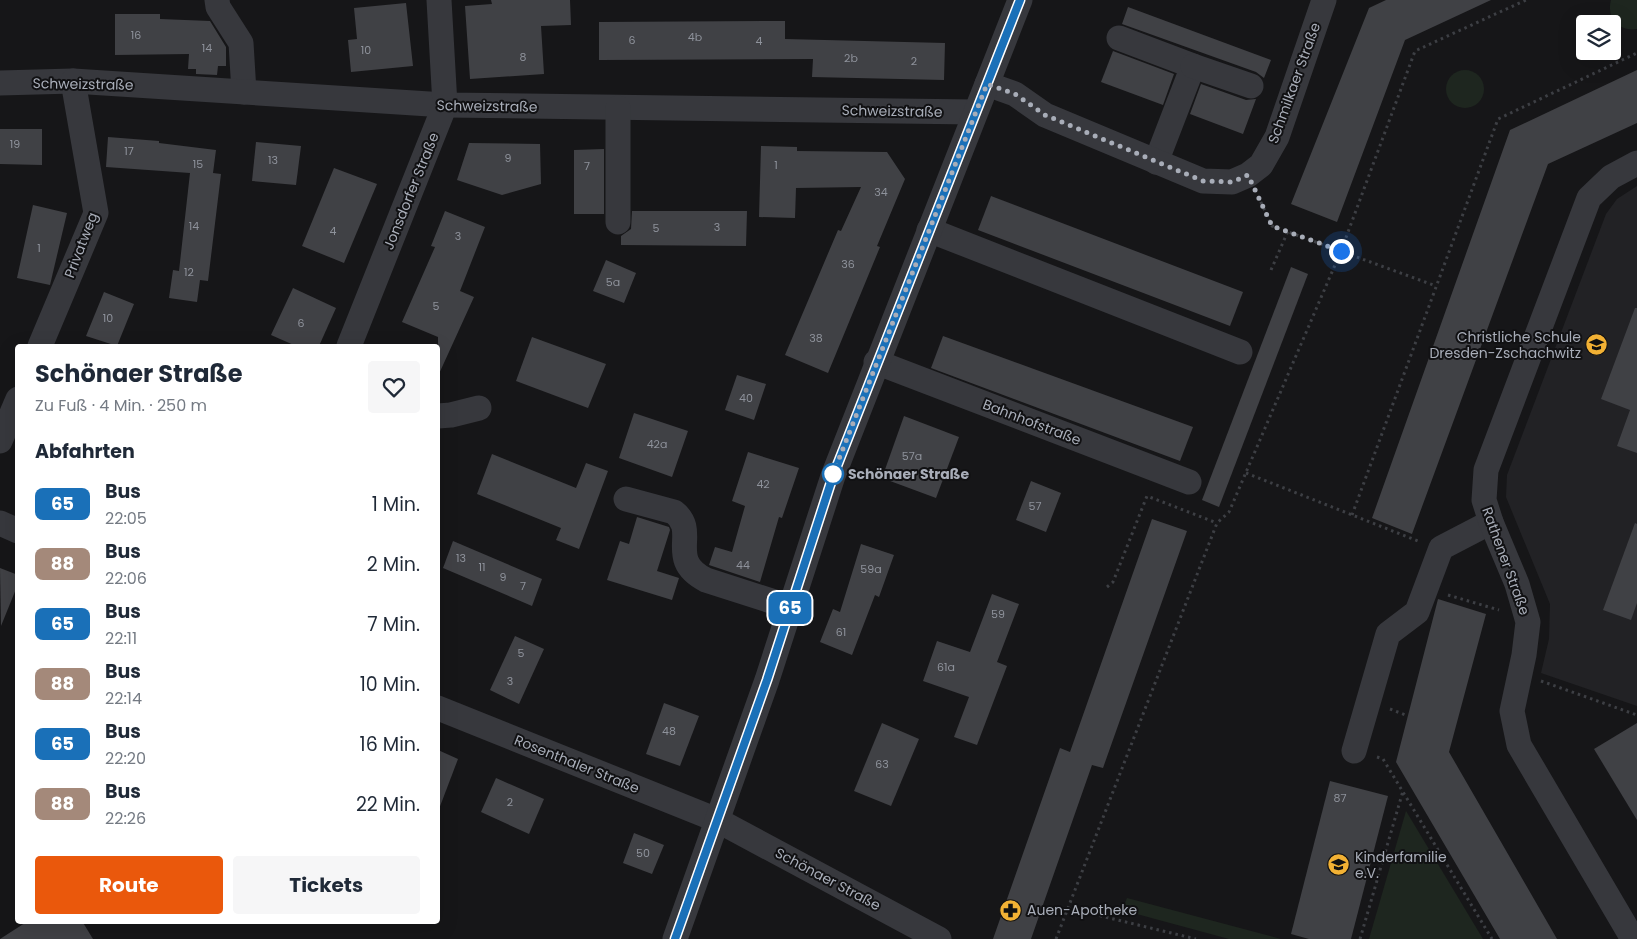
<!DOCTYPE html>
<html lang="de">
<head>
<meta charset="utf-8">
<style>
  body { margin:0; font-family:Poppins,sans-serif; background:#f6f6f7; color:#1f2937; height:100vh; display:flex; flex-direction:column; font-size:19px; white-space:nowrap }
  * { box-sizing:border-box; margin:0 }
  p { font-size:16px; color:#747a83 }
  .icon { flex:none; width:28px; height:28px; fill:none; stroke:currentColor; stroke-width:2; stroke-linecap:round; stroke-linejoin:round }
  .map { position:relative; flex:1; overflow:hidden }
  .panel { position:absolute; left:15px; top:344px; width:425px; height:580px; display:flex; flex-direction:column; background:#fff; border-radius:5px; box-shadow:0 5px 20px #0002 }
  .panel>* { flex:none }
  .badge { padding:0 10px; border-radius:8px; font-size:18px; line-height:32px }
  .fabs { position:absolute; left:1576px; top:15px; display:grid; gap:10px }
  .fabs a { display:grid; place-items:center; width:45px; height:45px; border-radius:5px; background:#fff; box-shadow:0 5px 20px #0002; font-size:25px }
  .you { position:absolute; width:25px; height:25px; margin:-12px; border:4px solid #fff; border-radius:50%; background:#1a73e8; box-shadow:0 0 0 8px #1a73e833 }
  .map>.badge { position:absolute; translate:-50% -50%; box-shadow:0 0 0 2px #fff }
  h2 { padding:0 20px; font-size:19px; line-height:45px }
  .round { display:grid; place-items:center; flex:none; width:52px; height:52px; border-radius:5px; background:#f6f6f7 }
  .overview { display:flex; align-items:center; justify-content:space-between; height:85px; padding:0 20px }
  h1 { font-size:24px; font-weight:700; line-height:38px }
  .cta { display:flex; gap:10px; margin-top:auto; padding:10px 20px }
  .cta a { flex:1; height:58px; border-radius:5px; background:#ea580c; color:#fff; font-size:20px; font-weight:700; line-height:58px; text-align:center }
  .cta a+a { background:#f6f6f7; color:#1f2937 }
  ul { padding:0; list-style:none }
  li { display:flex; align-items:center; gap:15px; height:60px; padding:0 20px }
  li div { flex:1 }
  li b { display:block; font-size:19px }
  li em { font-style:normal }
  li .badge { min-width:55px; font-weight:700; text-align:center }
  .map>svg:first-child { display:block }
  .built { fill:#222225 }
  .green { fill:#1e261f }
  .building { fill:#404145 }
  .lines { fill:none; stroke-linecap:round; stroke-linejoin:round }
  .path { stroke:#3d3f44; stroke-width:3; stroke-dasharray:2.5 4; stroke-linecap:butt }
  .minor { stroke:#37383d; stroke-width:25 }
  .line-casing { stroke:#fff; stroke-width:11 }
  .line { stroke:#1a70b8; stroke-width:8 }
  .walk { stroke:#a8adb8; stroke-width:5; stroke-dasharray:0 9 }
  .stop-dot { fill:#fff; stroke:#1a70b8; stroke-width:2.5 }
  .labels { text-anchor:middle; stroke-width:4; stroke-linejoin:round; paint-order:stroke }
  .number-label { font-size:11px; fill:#8e929b }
  .street-label { font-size:14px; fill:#a8adb8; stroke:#111113 }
  .poi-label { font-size:14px; fill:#a8adb8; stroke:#111113; text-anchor:start }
  .stop-label { font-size:14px; font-weight:bold; fill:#a8adb8; stroke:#111113; text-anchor:start }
</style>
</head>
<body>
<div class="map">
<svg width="1637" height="939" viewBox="0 0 1637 939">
  <rect width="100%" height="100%" fill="#161618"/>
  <polygon class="built" points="1637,186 1637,706 1541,673 1549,639 1550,604 1506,497 1507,475 1606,214 1617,199"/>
  <g class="green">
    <path d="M1611,0H1637V29C1619,32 1606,18 1611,0Z"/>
    <circle cx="1465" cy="89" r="19"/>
    <polygon points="1406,811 1483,939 1369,939"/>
    <polygon points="1127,898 1281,939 1229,939 1122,910"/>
  </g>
  <g class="building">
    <polygon points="491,0 570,0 571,25 541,26 544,74 470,79 465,6 492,4"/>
    <polygon points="1386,0 1491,0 1405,40 1337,222 1291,204 1369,8"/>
    <polygon points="406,3 413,66 351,72 348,40 357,39 354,8"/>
    <polygon points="1128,7 1271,60 1264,78 1256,72 1122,24"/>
    <polygon points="115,14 160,14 160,19 210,21 226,47 226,66 218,66 217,75 196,74 196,69 188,69 189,54 115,55"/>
    <polygon points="785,21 785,39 945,43 944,80 812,77 813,59 599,60 599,22"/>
    <polygon points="1113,51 1174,74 1163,105 1101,82"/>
    <polygon points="1637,70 1637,123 1548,164 1412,534 1372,518 1510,130"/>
    <polygon points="1201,84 1246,100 1256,99 1243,134 1190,114"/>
    <polygon points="0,129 42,129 42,165 0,164"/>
    <polygon points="108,137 159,141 159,143 216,150 213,173 221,174 208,281 200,280 197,302 169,298 173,270 179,271 190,173 106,167"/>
    <polygon points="256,142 301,146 296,185 252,181"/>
    <polygon points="469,143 540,144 541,184 502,195 457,180"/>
    <polygon points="761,146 797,147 797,151 887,152 905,179 877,246 880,247 828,373 785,355 838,230 841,231 861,187 796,188 795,218 759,217"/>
    <polygon points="604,149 604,214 574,214 574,150"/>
    <polygon points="334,168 377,184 344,263 302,246"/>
    <polygon points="991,196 1243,292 1230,326 978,230"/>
    <polygon points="33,205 67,213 50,285 17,278"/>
    <polygon points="445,211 485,227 460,291 474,297 438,376 438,337 402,322 435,247 431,246"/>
    <polygon points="632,211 747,211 746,246 621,245 621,236 631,229"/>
    <polygon points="606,260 636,273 624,303 593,291"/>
    <polygon points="1291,267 1308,274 1219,507 1202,500"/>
    <polygon points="293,288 336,308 319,346 296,346 271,335"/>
    <polygon points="104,292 134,304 117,346 86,336"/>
    <polygon points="1635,308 1637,308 1637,453 1617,446 1630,410 1601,399"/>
    <polygon points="943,336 1193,427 1180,461 931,368"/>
    <polygon points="532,337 606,364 588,408 516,381"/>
    <polygon points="737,375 766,384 754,420 725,410"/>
    <polygon points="634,413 688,431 672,477 619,458"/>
    <polygon points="904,416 959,437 936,498 882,478"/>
    <polygon points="748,452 799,468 782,518 779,517 760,582 709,565 715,547 732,552 745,506 732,501"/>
    <polygon points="492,454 576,488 586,463 608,471 579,549 556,540 561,528 477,494"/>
    <polygon points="1031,481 1061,493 1046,532 1016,520"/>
    <polygon points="637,517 669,527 670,530 657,571 679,578 672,600 607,580 620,541 629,544"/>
    <polygon points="1152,519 1187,531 1103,768 1092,765 1031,939 993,939 1060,748 1070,752"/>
    <polygon points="1635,523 1637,524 1637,603 1631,620 1603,610"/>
    <polygon points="453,541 542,579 532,606 443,568"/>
    <polygon points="861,544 894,555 879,597 875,595 852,655 820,642 833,609 840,612"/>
    <polygon points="0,568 18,575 18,584 1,626"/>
    <polygon points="992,594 1019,604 997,662 1007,666 977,745 954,737 969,697 923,681 937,641 970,652"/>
    <polygon points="1438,599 1486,614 1449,752 1557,939 1500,939 1396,762"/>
    <polygon points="515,636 544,649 519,704 490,690"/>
    <polygon points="664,703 699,716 680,766 646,754"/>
    <polygon points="882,723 919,739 891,806 854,791"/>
    <polygon points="1637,723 1637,820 1594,749"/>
    <polygon points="438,750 458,759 439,809 438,809"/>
    <polygon points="496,778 544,799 529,834 481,812"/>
    <polygon points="1330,781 1388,796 1351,939 1309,939 1291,934"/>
    <polygon points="634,833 664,845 652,874 623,863"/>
    <polygon points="28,921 82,921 93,939 0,939"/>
  </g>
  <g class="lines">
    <g class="path">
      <polyline points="1258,196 1272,226 1436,286"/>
      <polyline points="1271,270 1288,231"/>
      <polyline points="1246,473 1418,541"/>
      <polyline points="1352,515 1498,119 1637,53"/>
      <polyline points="1107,587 1113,582 1147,496 1217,523"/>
      <polyline points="1448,595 1499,610"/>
      <polyline points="1541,681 1637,715"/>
      <polyline points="1390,709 1408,716"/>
      <polyline points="1377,757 1383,759 1492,939"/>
      <polyline points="1068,908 1196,939"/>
      <polyline points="1056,939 1217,523 1229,512 1341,251 1415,51 1526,0"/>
      <polyline points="1360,939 1403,791"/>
    </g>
    <g class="minor">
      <polyline points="217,0 218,7 241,43 244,92"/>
      <polyline points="1119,38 1193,66 1156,162"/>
      <polyline points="1193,66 1251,86"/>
      <polyline points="0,83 73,81 445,105 975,112"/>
      <polyline points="987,84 1015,94 1045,115 1203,181 1232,182 1248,175 1261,165 1277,137 1324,0"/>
      <polyline points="618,222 618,108"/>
      <polyline points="929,230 1240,352"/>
      <polyline points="40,346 96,213 73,81"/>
      <polyline points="349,346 445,105 439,0"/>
      <polyline points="876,362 1189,482"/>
      <polyline points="438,416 451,415 479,408"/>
      <polyline points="0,441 18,399"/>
      <path d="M626,499L674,512C700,532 665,559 706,580L790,607"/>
      <polyline points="0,523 18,531"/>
      <polyline points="438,708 717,820 939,939"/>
      <polyline points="1354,751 1388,634 1417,612 1441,548 1491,522"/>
      <polyline points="675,939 767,680 833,476 1020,0"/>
      <polyline points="1633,939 1519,745 1512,711 1524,655 1528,622 1517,584 1491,522 1484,500 1486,470 1589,198 1611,177 1637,163"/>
    </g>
  </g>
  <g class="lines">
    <defs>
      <polyline id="line" points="675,939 767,680 833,476 1020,0"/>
    </defs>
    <use href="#line" class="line-casing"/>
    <use href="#line" class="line"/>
    <polyline class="walk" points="833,474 987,84 1015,94 1045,115 1203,181 1232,182 1248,175 1272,226 1341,251"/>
  </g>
  <defs>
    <symbol id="school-disc" viewBox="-11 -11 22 22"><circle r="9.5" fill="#f2b134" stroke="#111113"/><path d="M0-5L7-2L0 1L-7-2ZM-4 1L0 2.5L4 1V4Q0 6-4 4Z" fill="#111"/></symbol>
    <symbol id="pharmacy-disc" viewBox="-11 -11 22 22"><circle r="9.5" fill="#f2b134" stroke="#111113"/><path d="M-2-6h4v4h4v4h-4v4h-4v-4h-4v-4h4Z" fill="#111"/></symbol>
  </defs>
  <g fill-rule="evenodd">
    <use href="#school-disc" x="1584" y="332" width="25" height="25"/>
    <use href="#school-disc" x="1326" y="852" width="25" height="25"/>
    <use href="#pharmacy-disc" x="998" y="898" width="25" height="25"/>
  </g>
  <circle class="stop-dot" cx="833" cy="474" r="10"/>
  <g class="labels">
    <g class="number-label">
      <text x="136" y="39">16</text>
      <text x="695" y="41">4b</text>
      <text x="632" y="44">6</text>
      <text x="759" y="45">4</text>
      <text x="207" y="52">14</text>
      <text x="366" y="54">10</text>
      <text x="523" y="61">8</text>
      <text x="851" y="62">2b</text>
      <text x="914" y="65">2</text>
      <text x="15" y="148">19</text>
      <text x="129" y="155">17</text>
      <text x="508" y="162">9</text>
      <text x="273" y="164">13</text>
      <text x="198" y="168">15</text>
      <text x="776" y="169">1</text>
      <text x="587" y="170">7</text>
      <text x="881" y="196">34</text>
      <text x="194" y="230">14</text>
      <text x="717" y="231">3</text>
      <text x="656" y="232">5</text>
      <text x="333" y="235">4</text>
      <text x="458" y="240">3</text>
      <text x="39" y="252">1</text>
      <text x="848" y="268">36</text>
      <text x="189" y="276">12</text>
      <text x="613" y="286">5a</text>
      <text x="436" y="310">5</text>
      <text x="108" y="322">10</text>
      <text x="301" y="327">6</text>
      <text x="816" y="342">38</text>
      <text x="746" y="402">40</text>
      <text x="657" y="448">42a</text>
      <text x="912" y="460">57a</text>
      <text x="763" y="488">42</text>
      <text x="1035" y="510">57</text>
      <text x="461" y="562">13</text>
      <text x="743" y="569">44</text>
      <text x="482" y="571">11</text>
      <text x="871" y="573">59a</text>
      <text x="503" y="581">9</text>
      <text x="523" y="590">7</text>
      <text x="998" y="618">59</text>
      <text x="841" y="636">61</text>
      <text x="521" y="657">5</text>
      <text x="946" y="671">61a</text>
      <text x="510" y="685">3</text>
      <text x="669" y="735">48</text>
      <text x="882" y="768">63</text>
      <text x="1340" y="802">87</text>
      <text x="510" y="806">2</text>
      <text x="643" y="857">50</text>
    </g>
    <g class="street-label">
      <text transform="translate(1294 83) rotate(-70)" y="5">Schmilkaer Straße</text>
      <text transform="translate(83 84) rotate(1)" y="5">Schweizstraße</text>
      <text transform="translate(487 106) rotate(1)" y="5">Schweizstraße</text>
      <text transform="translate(892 111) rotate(1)" y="5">Schweizstraße</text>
      <text transform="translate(411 191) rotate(-68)" y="5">Jonsdorfer Straße</text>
      <text transform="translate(81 245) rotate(-69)" y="5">Privatweg</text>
      <text transform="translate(1032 422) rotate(21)" y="5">Bahnhofstraße</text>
      <text transform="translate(1506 561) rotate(70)" y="5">Rathener Straße</text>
      <text transform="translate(577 764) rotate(22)" y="5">Rosenthaler Straße</text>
      <text transform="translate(828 879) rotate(28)" y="5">Schönaer Straße</text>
    </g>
    <g class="poi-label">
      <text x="1581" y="342" text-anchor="end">Christliche Schule<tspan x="1581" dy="16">Dresden-Zschachwitz</tspan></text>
      <text x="1355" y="862">Kinderfamilie<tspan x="1355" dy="16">e.V.</tspan></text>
      <text x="1027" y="915">Auen-Apotheke</text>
    </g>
    <g class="stop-label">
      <text x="848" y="479">Schönaer Straße</text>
    </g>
  </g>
</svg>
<div class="fabs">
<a><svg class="icon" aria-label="layers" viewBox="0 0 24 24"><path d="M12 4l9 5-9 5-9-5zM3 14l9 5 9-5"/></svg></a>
</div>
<div class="you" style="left:1341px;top:251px"></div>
<b class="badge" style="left:790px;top:608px;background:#1a70b8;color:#fff">65</b>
<section class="panel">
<div class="overview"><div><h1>Schönaer Straße</h1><p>Zu Fuß · 4 Min. · 250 m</p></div><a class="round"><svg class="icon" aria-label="heart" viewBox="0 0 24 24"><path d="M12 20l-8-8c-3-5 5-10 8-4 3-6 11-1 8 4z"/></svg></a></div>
<h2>Abfahrten</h2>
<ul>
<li><span class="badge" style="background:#1a70b8;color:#fff">65</span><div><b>Bus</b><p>22:05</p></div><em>1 Min.</em></li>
<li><span class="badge" style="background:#a4897a;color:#fff">88</span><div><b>Bus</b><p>22:06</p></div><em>2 Min.</em></li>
<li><span class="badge" style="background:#1a70b8;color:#fff">65</span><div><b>Bus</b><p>22:11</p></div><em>7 Min.</em></li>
<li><span class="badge" style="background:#a4897a;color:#fff">88</span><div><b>Bus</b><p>22:14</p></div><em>10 Min.</em></li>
<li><span class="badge" style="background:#1a70b8;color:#fff">65</span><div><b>Bus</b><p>22:20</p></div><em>16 Min.</em></li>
<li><span class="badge" style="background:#a4897a;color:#fff">88</span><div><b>Bus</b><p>22:26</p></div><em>22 Min.</em></li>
</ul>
<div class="cta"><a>Route</a><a>Tickets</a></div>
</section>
</div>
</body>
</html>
